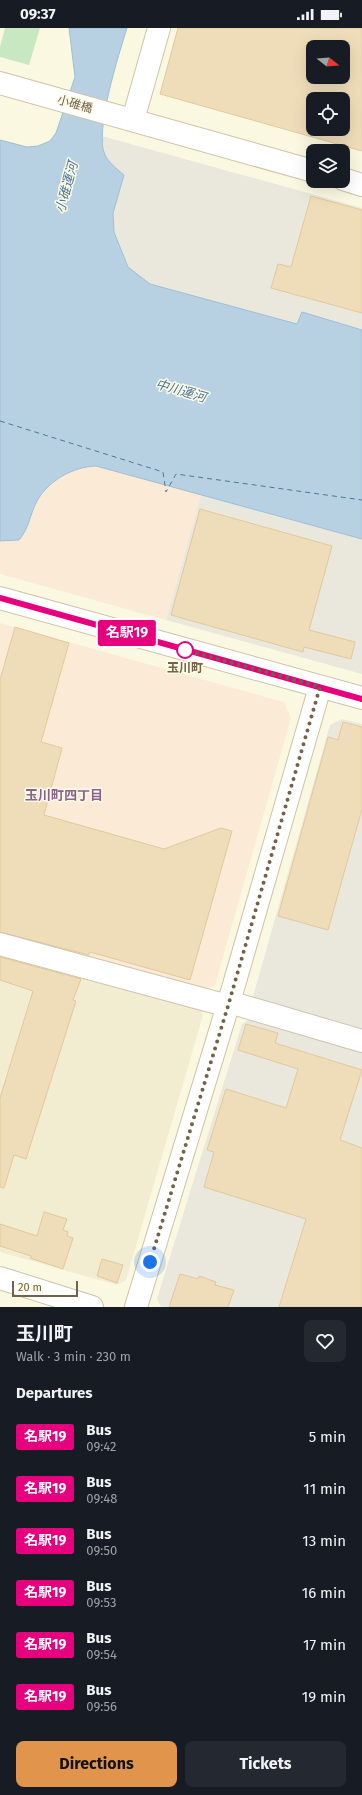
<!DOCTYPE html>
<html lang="en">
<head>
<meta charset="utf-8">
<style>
  body { margin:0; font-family:"Fira Sans","Noto Sans JP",sans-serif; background:#242831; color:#f1f3f6; height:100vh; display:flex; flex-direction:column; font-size:15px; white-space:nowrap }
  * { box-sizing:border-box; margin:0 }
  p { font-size:13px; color:#9ea1a6 }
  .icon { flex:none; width:22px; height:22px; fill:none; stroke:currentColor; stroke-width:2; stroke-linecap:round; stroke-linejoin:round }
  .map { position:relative; height:1279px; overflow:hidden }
  .drawer { display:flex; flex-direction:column; background:#171b24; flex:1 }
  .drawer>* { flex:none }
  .badge { padding:0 8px; border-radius:3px; font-size:14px; line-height:26px }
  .needle { width:26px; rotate:107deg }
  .buttons { position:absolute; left:306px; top:12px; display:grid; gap:8px }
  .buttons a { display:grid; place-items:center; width:44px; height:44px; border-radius:8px; background:#171b24; box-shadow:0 4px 16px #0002; font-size:20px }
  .scale { position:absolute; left:12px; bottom:10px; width:66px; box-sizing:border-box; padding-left:4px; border:2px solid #716249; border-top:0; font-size:11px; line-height:14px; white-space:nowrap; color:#716249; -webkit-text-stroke:3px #fefbe7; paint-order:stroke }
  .you { position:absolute; width:20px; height:20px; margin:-10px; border:3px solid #fff; border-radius:50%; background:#1a73e8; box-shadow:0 0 0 6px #1a73e833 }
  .map>.badge { position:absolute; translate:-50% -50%; box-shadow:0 0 0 2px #fff }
  h2 { padding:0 16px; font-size:15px; line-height:36px }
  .round { display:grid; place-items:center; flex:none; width:42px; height:42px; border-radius:8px; background:#242831 }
  .summary { display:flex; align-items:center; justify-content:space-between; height:68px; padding:0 16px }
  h1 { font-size:19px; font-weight:700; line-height:30px }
  .primary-button { display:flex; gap:8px; margin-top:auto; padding:8px 16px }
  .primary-button a { flex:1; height:46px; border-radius:8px; background:#e1944b; color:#111; font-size:16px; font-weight:700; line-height:46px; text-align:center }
  .primary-button a+a { background:#242831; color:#f1f3f6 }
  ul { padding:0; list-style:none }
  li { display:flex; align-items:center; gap:12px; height:52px; padding:0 16px }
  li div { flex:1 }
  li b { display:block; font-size:15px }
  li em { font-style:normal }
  li .badge { min-width:44px; font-weight:700; text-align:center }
  .status { display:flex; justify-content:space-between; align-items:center; height:28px; padding:0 20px; background:#171b24; direction:ltr }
  .status svg { height:11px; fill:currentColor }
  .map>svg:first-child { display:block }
  .residential { fill:#f2ecd0 }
  .commercial { fill:#fbebd6 }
  .industrial { fill:#eae7dd }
  .green { fill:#c7e8c1 }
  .water { fill:#b7d1e3; stroke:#9ebed5 }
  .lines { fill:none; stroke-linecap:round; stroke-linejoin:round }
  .ferry { stroke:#4d7898; stroke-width:1; stroke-dasharray:5 4; stroke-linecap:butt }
  .building { fill:#efddba; stroke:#e1c99b; fill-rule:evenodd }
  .street-casing { stroke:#cec4ac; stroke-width:24 }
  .secondary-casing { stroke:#cfc3a7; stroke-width:24 }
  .street { stroke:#fff; stroke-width:22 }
  .secondary { stroke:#fff; stroke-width:22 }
  .line-casing { stroke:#fff; stroke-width:9 }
  .line { stroke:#e6007e; stroke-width:6 }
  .walk { stroke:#716249; stroke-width:4; stroke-dasharray:0 7.2 }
  .stop-dot { fill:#fff; stroke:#e6007e; stroke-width:2 }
  .labels { text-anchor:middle; stroke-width:3; stroke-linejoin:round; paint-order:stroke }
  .street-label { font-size:12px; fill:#716249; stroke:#fefbe7 }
  .stop-label { font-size:12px; font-weight:bold; fill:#716249; stroke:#fefbe7 }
  .water-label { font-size:13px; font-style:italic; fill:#4d7898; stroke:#fefbe7 }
  .neighbourhood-label { font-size:13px; font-weight:bold; fill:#8b618e; stroke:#fefbe7 }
</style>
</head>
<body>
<div class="status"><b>09:37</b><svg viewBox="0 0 49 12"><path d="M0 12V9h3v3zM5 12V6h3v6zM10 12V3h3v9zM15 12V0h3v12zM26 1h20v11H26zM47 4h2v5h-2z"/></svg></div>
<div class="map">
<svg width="362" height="1279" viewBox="0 0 362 1279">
  <rect width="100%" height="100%" fill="#fbf8e2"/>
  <polygon class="residential" points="0,923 199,980 203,987 126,1252 117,1257 0,1224"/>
  <g class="commercial">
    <polygon points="96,438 201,467 166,592 0,546 0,513 19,512 25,505 37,473 46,461 57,451 72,443 85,439"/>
    <polygon points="0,595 284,674 291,690 215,957 201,964 0,908"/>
  </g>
  <g class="industrial">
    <polygon points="102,108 362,180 362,302 302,285 297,296 150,256 128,239 114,204 113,185 124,147 113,138 105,127"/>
    <polygon points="201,467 362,511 362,646 166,592"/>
    <polygon points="342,691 362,696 362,1003 252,972 330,697"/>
    <polygon points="250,991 362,1023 362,1279 161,1279 157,1271 242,996"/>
  </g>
  <polygon class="green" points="5,0 40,0 29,37 0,29 0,19"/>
  <path class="water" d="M69,0H127C119,26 94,103 105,127C109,135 117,141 124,147L113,185L114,204L128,239L150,256L297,296L302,284L362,302V511L96,438C73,439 49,452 37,473C30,486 29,501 19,512L0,513V112L27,119L38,118L50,113L56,105L75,49Z"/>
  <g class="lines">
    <polyline class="ferry" points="0,393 163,444 166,464 176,446 362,472"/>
  </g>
  <g class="building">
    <path d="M178,0H362V123L160,66ZM313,19H343V49H313ZM313,71H343V101H313Z"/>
    <polygon points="311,168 362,182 362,285 271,260 278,236 291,239"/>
    <polygon points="200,481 332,518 309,602 355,614 351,631 304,619 303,624 171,587"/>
    <polygon points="15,599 69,615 41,714 62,720 44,787 164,821 221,800 232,803 190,952 90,924 89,927 0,904 0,652"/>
    <polygon points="343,694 362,699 362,781 328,902 278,888 328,709 338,712"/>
    <polygon points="0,929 81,951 73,972 76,973 26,1131 14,1127 4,1160 0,1159 0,1070 33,963 0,952"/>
    <polygon points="246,996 278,1005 275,1015 362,1042 340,1112 362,1120 362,1279 279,1279 306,1191 204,1159 214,1124 207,1122 226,1061 286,1080 298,1041 238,1022"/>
    <polygon points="44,1184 67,1191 63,1202 68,1204 67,1208 73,1210 63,1241 30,1230 31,1228 0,1218 0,1196 37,1208"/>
    <polygon points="102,1231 123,1237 117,1255 97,1248"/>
    <polygon points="180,1246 198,1251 199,1248 216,1254 215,1257 234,1262 228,1279 169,1279"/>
  </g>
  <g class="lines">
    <defs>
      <g id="street">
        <polyline points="133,92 159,0"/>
        <polyline points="0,916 228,978"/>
        <polyline points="229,974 362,1013"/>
        <polyline points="0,1250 92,1279"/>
      </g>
      <g id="secondary">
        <polyline points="0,55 313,143"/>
        <polyline points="343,151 362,157"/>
        <polyline points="0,570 362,670"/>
        <polyline points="136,1279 229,974 320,659"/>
      </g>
    </defs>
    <use href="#street" class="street-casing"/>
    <use href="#secondary" class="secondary-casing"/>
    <use href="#street" class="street"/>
    <use href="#secondary" class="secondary"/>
  </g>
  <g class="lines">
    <defs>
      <polyline id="line" points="0,570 362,671"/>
    </defs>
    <use href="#line" class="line-casing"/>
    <use href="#line" class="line"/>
    <polyline class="walk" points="150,1234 228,978 320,659 185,622"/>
  </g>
  <circle class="stop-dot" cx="185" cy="622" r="8"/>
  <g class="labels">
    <g class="street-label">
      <text transform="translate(75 76) rotate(16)" y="4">小碓橋</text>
    </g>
    <g class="stop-label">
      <text x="185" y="644">玉川町</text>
    </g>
    <g class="water-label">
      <text transform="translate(66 159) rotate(-75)" y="5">小碓運河</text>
      <text transform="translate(181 362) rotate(16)" y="5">中川運河</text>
    </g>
    <g class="neighbourhood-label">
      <text x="64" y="772">玉川町四丁目</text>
    </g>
  </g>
</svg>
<div class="buttons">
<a><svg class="needle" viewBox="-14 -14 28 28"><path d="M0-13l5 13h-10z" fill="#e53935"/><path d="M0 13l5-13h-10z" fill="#9ea1a6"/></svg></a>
<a><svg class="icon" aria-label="locate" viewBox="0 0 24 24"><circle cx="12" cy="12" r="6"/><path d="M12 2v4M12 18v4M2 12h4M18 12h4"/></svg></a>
<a><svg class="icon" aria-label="layers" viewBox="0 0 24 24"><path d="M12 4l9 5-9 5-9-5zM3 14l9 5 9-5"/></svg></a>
</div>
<div class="scale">20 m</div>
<div class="you" style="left:150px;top:1234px"></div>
<b class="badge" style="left:127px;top:605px;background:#e6007e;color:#fff">名駅19</b>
</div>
<section class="drawer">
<div class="summary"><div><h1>玉川町</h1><p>Walk · 3 min · 230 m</p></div><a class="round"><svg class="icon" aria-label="heart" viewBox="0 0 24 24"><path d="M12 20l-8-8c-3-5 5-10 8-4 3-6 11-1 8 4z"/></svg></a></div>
<h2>Departures</h2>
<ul>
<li><span class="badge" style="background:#e6007e;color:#fff">名駅19</span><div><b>Bus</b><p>09:42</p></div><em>5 min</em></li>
<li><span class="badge" style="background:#e6007e;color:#fff">名駅19</span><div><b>Bus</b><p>09:48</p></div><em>11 min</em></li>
<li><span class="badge" style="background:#e6007e;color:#fff">名駅19</span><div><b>Bus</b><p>09:50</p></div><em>13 min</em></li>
<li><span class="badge" style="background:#e6007e;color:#fff">名駅19</span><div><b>Bus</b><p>09:53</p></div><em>16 min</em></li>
<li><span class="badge" style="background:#e6007e;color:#fff">名駅19</span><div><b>Bus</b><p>09:54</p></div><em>17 min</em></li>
<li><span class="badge" style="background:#e6007e;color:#fff">名駅19</span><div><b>Bus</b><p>09:56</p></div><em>19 min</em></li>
</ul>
<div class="primary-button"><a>Directions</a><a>Tickets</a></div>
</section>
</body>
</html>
